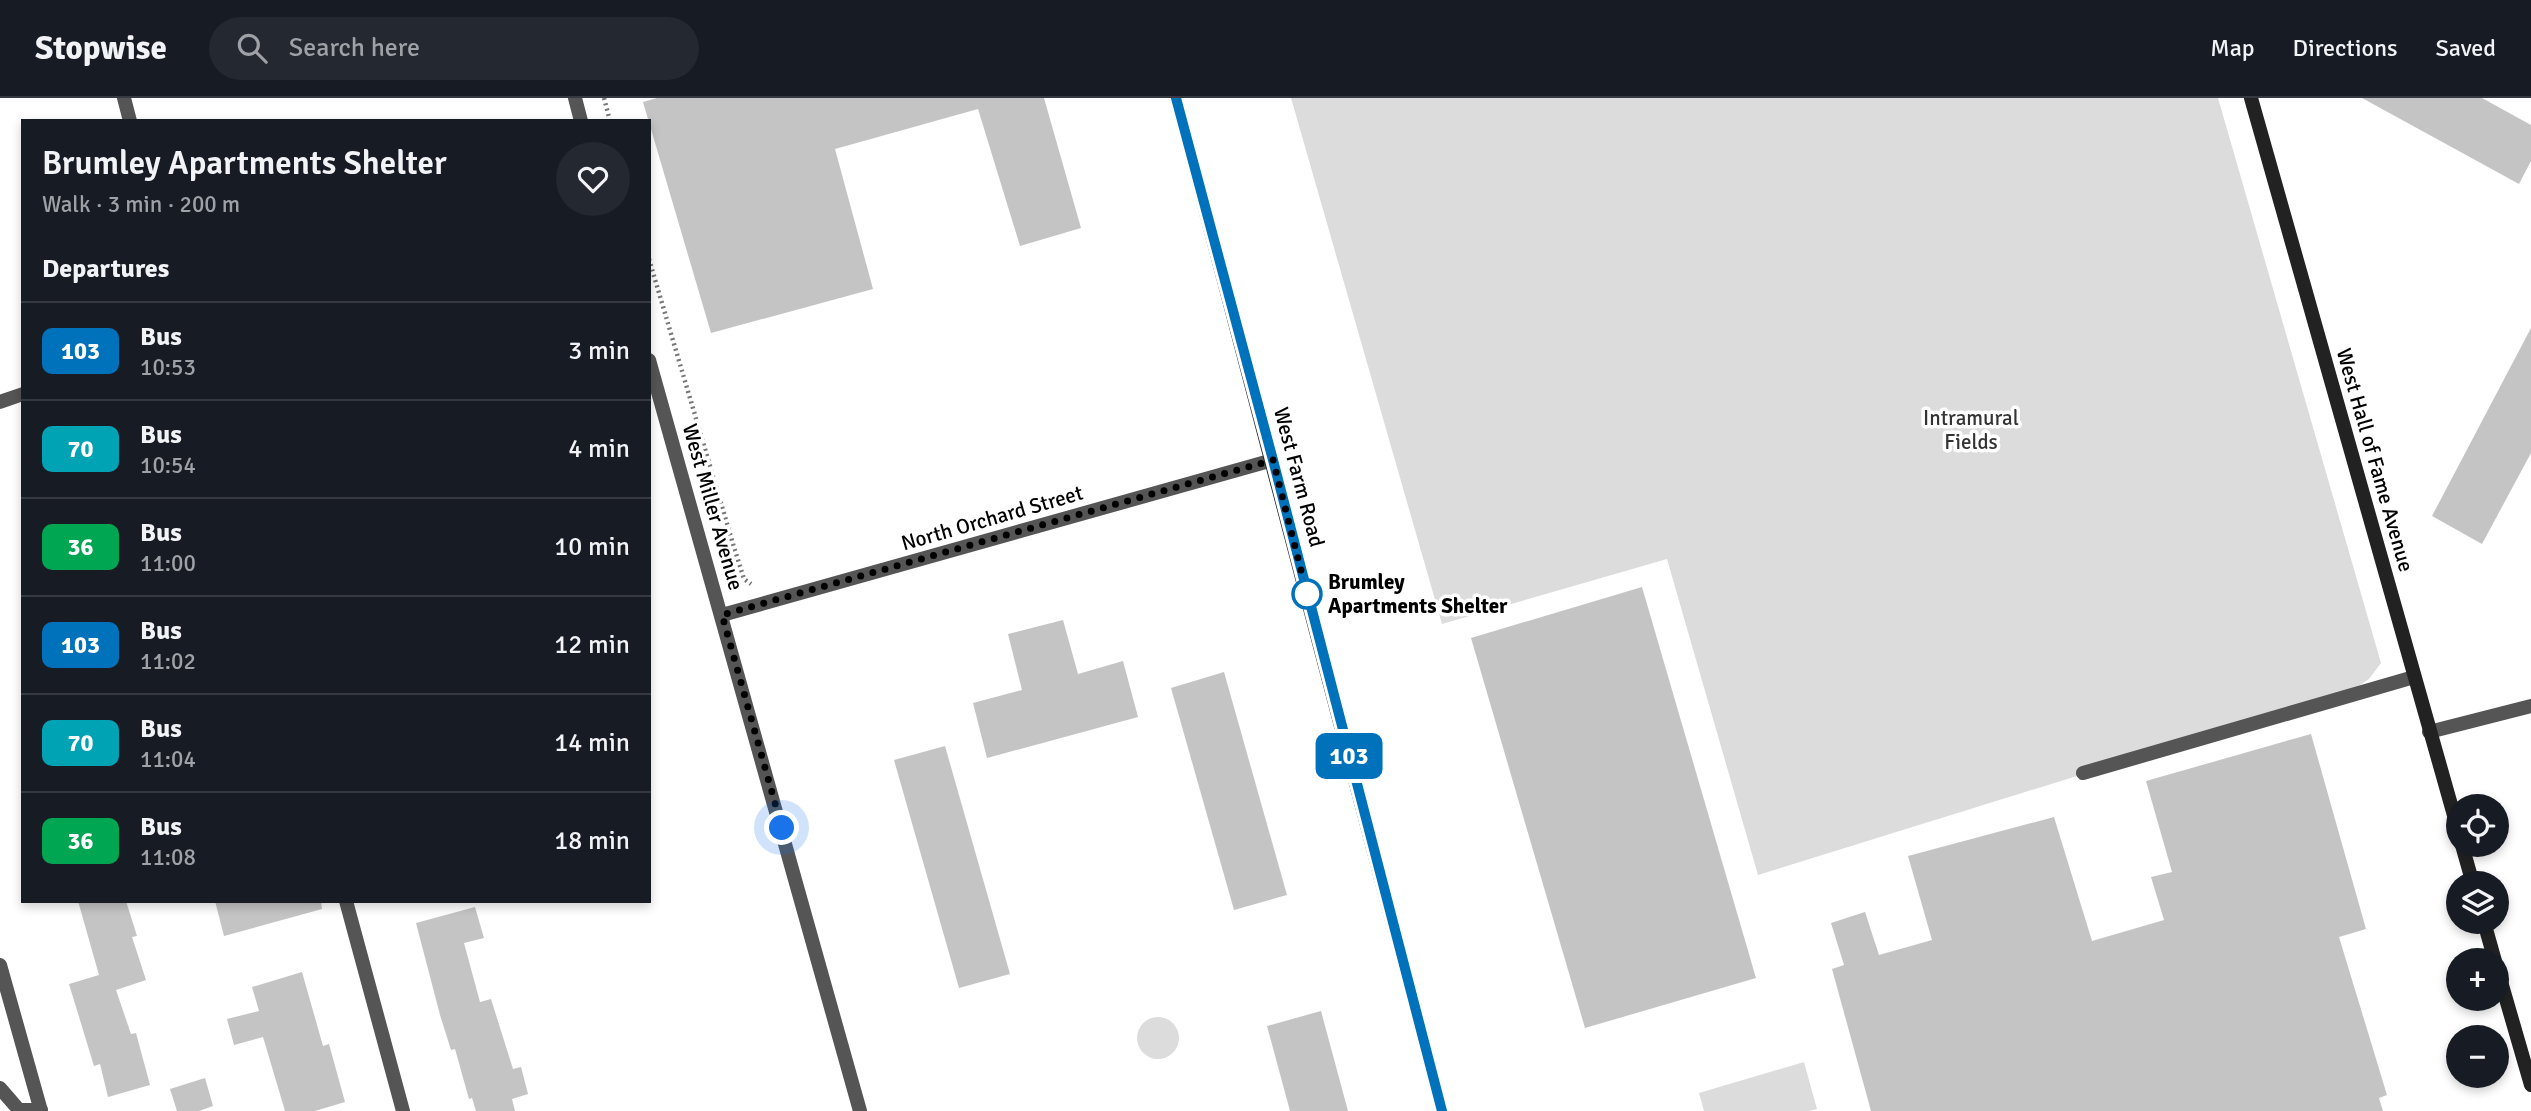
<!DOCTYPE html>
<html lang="en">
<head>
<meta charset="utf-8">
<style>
  body { margin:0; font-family:Signika,sans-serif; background:#242831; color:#f1f3f6; height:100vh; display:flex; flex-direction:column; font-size:26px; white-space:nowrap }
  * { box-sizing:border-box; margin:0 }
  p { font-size:23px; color:#9ea1a6 }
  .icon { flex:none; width:38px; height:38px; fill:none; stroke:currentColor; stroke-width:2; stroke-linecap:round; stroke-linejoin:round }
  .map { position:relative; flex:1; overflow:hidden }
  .sheet { position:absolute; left:21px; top:21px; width:630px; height:784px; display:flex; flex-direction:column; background:#171b24; border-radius:0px; box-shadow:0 4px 10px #0003 }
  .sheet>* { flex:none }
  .badge { padding:0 14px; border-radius:10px; font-size:24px; line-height:46px }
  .tools { position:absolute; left:2446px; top:696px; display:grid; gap:14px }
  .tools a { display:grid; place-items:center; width:63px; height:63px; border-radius:50%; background:#171b24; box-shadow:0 4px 10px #0003; font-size:35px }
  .you { position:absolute; width:35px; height:35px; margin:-18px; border:5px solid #fff; border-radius:50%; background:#1a73e8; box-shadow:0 0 0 10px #1a73e833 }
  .map>.badge { position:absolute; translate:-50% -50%; box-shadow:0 0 0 4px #fff }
  h2 { padding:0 21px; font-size:26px; line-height:63px }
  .round { display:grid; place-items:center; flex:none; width:74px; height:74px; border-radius:37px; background:#242831 }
  .overview { display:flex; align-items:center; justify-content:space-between; height:119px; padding:0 21px }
  h1 { font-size:33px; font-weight:600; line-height:52px }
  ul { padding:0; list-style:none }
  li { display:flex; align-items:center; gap:21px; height:98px; padding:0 21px; border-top:2px solid #363941 }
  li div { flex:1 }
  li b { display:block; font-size:26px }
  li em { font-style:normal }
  li .badge { min-width:77px; font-weight:700; text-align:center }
  header { display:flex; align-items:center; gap:42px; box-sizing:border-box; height:98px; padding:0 35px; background:#171b24; border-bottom:2px solid #363941 }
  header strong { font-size:33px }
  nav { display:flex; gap:38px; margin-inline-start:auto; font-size:24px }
  .search { width:490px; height:63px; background:#242831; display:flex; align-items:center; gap:18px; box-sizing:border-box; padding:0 24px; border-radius:38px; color:#9ea1a6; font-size:26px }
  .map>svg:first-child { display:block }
  .green { fill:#dcdcdc }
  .building { fill:#c4c4c4 }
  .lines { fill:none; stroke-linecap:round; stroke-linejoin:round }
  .path { stroke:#777; stroke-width:4.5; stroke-dasharray:2 3.5; stroke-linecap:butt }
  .lane { stroke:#555; stroke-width:14 }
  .street { stroke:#555; stroke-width:14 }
  .secondary { stroke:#222; stroke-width:14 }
  .line-casing { stroke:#fff; stroke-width:16 }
  .line { stroke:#0072bc; stroke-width:10 }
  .walk { stroke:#000; stroke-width:7; stroke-dasharray:0 12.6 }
  .stop-dot { fill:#fff; stroke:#0072bc; stroke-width:3.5 }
  .labels { text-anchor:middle; stroke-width:7; stroke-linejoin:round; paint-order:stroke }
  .park-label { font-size:21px; fill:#333; stroke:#fff }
  .street-label { font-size:21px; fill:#000; stroke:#fff }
  .stop-label { font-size:21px; font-weight:bold; fill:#000; stroke:#fff; text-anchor:start }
</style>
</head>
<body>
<header>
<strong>Stopwise</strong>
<div class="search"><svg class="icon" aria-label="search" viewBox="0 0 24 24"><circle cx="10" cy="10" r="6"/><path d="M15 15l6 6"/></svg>Search here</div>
<nav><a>Map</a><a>Directions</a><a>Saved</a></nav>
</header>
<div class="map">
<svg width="2531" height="1013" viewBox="0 0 2531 1013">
  <rect width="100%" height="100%" fill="#fff"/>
  <g class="green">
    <polygon points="1291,0 2218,0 2381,565 2369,581 2351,593 1758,777 1667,461 1442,526"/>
    <circle cx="1158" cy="940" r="21"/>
    <polygon points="1804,964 1817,1011 1809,1013 1704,1013 1699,995"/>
  </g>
  <g class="building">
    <polygon points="657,0 1044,0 1081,130 1020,148 978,11 835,51 873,191 711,235 643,4"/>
    <polygon points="2362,0 2482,0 2531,27 2531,63 2519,86"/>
    <polygon points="2531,230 2531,355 2482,446 2432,418"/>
    <polygon points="1642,489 1756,880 1585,930 1471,540"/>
    <polygon points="1063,522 1078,576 1123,563 1138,619 987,660 973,605 1022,592 1008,536"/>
    <polygon points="1224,574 1287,797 1234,812 1171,590"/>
    <polygon points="2311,636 2366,831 2339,839 2387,997 2379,1000 2383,1013 1871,1013 1832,871 1844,867 1831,825 1865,814 1879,857 1932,842 1908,758 2054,719 2092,843 2164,822 2151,779 2172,774 2146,683"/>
    <polygon points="945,648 1010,876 959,890 894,662"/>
    <polygon points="78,803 126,803 137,838 132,839 146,882 116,892 131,936 136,935 150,987 108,999 100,966 94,968 69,886 99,877"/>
    <polygon points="215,803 321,803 322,811 224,838"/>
    <polygon points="475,809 484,840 464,845 480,904 491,901 513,971 521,969 528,996 512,1001 515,1013 476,1013 472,1000 469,1001 455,951 451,952 440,917 416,825"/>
    <polygon points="302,874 323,948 329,946 345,1004 315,1013 285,1013 263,939 234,947 227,921 259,913 252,889"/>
    <polygon points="1321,913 1348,1013 1290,1013 1267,928"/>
    <polygon points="205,980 213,1008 199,1013 177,1013 170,991"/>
  </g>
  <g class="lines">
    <g class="path">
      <polyline points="604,0 610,23"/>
      <polyline points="649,161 733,446 744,481 751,486"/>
    </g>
    <g class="lane">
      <polyline points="575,0 581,23"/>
      <polyline points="649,262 860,1013"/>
      <polyline points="722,517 1273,362"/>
      <polyline points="2083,675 2414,579"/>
    </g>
    <g class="street">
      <polyline points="124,0 130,23"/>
      <polyline points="0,304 23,296"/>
      <polyline points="2429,634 2531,608"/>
      <polyline points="346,803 403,1013"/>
      <polyline points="0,867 41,1013"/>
      <polyline points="0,990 19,1012 41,1012"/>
    </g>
    <g class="secondary">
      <polyline points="1176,0 1442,1013"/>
      <polyline points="2251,0 2459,735"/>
      <polyline points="2462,747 2473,786"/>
      <polyline points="2484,824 2495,863"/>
      <polyline points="2497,870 2531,987"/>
    </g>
  </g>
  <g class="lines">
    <defs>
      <polyline id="line" points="1176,0 1273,362 1442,1013"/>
    </defs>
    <use href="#line" class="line-casing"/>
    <use href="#line" class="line"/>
    <polyline class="walk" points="782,730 722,517 1273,362 1307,496"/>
  </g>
  <circle class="stop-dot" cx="1307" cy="496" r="14"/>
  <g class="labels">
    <g class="park-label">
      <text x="1971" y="327">Intramural<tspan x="1971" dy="24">Fields</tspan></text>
    </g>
    <g class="street-label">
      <text transform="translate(2375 362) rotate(74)" y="7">West Hall of Fame Avenue</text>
      <text transform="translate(1299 379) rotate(75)" y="7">West Farm Road</text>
      <text transform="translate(713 409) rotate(74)" y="7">West Miller Avenue</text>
      <text transform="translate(992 420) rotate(-16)" y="7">North Orchard Street</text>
    </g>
    <g class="stop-label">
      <text x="1328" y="491">Brumley<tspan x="1328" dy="24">Apartments Shelter</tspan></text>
    </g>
  </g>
</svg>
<div class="tools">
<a><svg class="icon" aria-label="locate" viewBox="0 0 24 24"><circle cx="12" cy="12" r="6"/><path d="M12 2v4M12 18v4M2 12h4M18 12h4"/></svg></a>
<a><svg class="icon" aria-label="layers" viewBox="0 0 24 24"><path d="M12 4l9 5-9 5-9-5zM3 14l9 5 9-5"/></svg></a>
<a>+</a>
<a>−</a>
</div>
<div class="you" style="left:782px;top:730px"></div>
<b class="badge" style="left:1349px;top:658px;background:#0072bc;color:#fff">103</b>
<section class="sheet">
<div class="overview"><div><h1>Brumley Apartments Shelter</h1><p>Walk · 3 min · 200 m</p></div><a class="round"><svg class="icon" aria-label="heart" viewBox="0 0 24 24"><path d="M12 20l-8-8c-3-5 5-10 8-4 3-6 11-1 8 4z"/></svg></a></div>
<h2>Departures</h2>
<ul>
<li><span class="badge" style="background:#0072bc;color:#fff">103</span><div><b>Bus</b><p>10:53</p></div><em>3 min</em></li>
<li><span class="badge" style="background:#00a3b4;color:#fff">70</span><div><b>Bus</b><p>10:54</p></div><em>4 min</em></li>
<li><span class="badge" style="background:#00a651;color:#fff">36</span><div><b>Bus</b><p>11:00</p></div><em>10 min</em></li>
<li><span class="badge" style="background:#0072bc;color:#fff">103</span><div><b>Bus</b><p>11:02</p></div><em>12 min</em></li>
<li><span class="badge" style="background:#00a3b4;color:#fff">70</span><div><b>Bus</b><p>11:04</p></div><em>14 min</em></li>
<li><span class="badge" style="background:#00a651;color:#fff">36</span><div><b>Bus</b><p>11:08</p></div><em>18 min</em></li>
</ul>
</section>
</div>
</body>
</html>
